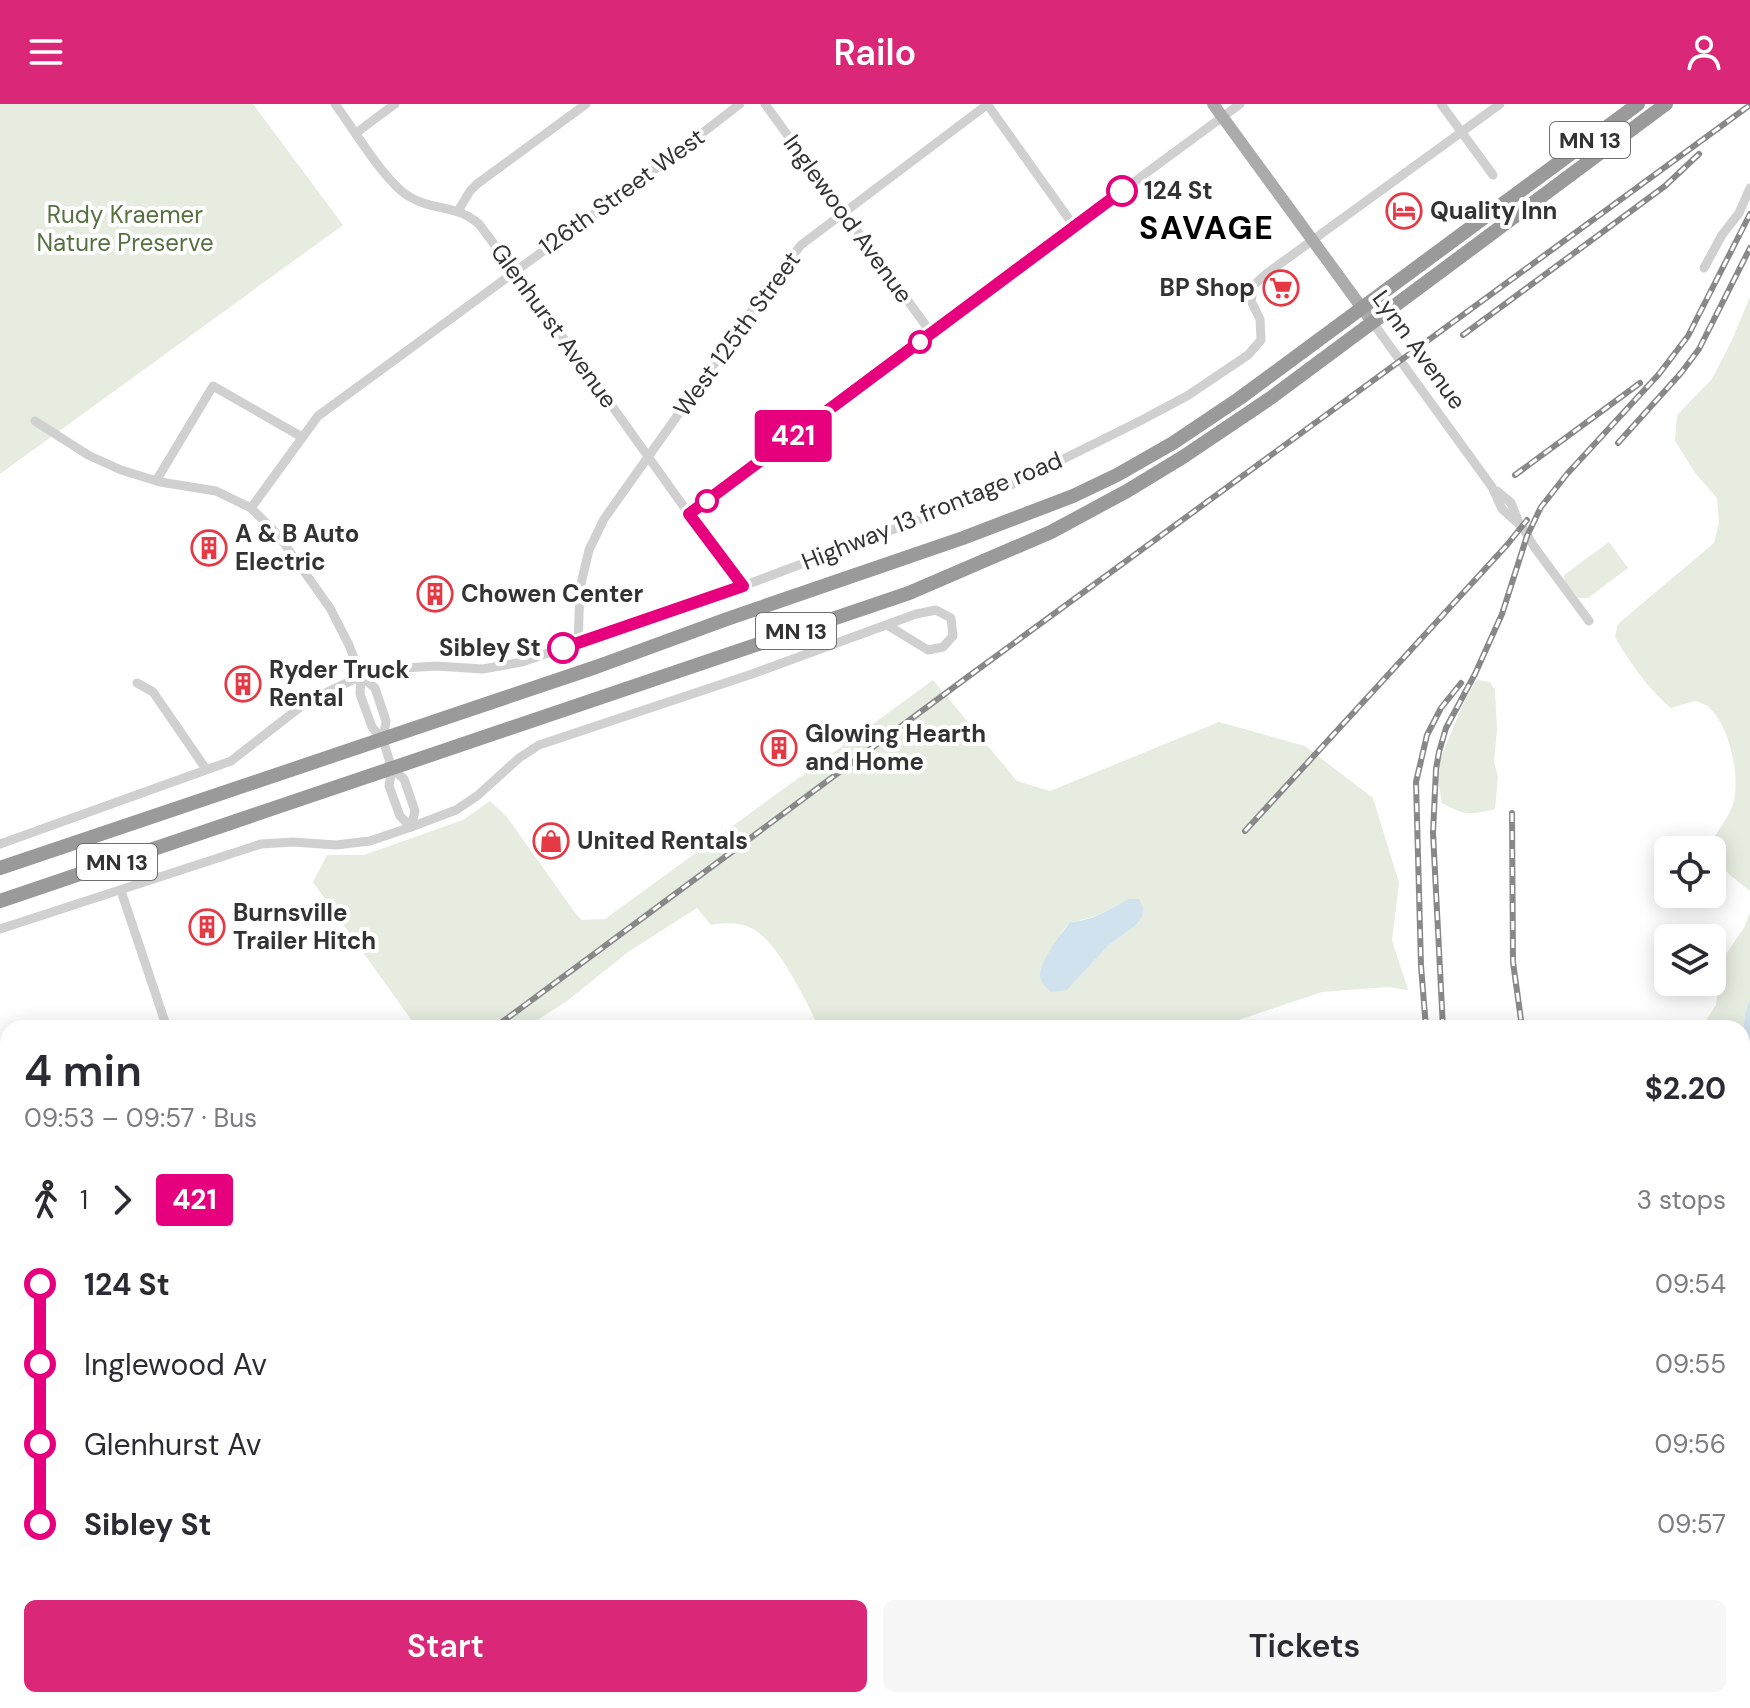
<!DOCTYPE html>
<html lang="en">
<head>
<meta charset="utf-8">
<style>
  body { margin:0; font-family:"DM Sans",sans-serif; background:#f7f7f7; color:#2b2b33; height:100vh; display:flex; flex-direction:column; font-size:30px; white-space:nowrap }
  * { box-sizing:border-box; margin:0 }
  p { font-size:26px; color:#7c7c81 }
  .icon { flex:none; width:44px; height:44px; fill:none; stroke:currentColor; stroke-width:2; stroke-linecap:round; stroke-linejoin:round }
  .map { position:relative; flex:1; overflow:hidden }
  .details { position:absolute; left:0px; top:916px; width:1750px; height:688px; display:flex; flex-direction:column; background:#fff; border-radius:24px 24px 0 0; box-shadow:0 4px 20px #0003 }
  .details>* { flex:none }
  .badge { padding:0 16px; border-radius:6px; font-size:28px; line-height:52px }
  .controls { position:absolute; left:1654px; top:732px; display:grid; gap:16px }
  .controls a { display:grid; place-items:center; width:72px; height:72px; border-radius:12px; background:#fff; box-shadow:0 4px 20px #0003; font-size:40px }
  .map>.badge { position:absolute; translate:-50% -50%; box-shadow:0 0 0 4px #fff }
  .legs { display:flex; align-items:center; gap:12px; height:88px; padding:0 24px; font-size:26px }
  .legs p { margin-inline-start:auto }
  .overview { display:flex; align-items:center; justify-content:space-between; height:136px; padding:0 24px }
  h1 { font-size:44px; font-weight:600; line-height:60px }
  .action { display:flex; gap:16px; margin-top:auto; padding:16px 24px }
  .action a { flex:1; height:92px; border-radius:12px; background:#db2777; color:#fff; font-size:32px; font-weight:600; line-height:92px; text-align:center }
  .action a+a { background:#f7f7f7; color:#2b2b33 }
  ul { padding:0 24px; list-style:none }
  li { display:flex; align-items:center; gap:28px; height:80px; font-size:30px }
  li i { display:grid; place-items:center; width:12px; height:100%; margin:0 10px; background:currentColor }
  li i::after { content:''; width:20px; height:20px; margin:-10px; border:6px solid; border-radius:50%; background:#fff }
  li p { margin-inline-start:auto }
  li:first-child i { background:linear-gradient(#0000 50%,currentColor 0) }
  li:last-child i { background:linear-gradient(currentColor 50%,#0000 0) }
  header { display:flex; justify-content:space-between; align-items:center; height:104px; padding:0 24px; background:#db2777; color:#fff; font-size:36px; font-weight:600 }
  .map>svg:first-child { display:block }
  .green { fill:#e6ecdf; fill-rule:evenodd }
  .water { fill:#cfe2ee }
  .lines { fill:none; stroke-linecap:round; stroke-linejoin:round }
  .minor { stroke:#d0d0d0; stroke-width:9 }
  .major { stroke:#ababab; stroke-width:12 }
  .highway { stroke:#9a9a9a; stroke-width:14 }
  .rail-casing { stroke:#888; stroke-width:6 }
  .rail { stroke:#fff; stroke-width:3; stroke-dasharray:9; stroke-linecap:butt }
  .line-1-casing { stroke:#fff; stroke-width:18 }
  .line-1 { stroke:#e6007e; stroke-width:12 }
  .stop-1-dot { fill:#fff; stroke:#e6007e; stroke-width:4 }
  .labels { text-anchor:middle; stroke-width:8; stroke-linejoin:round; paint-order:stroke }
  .shield { fill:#fff; stroke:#707070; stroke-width:2 }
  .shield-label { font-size:22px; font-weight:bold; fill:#333 }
  .stop-label { font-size:24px; font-weight:bold; fill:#333; stroke:#fff; text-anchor:start }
  .street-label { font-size:24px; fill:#333; stroke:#fff }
  .poi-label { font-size:24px; font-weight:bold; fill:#333; stroke:#fff; text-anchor:start }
  .park-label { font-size:24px; fill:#56703f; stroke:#fff }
  .district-label { font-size:32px; font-weight:bold; letter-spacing:2px; fill:#000; stroke:#fff }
</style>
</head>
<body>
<header><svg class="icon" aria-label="menu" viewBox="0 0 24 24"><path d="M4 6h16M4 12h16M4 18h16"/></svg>Railo<svg class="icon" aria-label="person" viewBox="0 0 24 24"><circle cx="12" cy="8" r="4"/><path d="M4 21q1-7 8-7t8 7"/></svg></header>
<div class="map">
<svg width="1750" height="1604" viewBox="0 0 1750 1604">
  <rect width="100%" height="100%" fill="#fff"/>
  <g class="green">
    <polygon points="0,0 253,0 343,121 0,370"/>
    <path d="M1750,193V787L1730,771L1712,752V746H1706C1714,732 1731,711 1734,696C1740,669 1729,619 1707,602C1706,601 1697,597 1695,597L1671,604C1650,587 1628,556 1615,533L1618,520L1714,439L1719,419L1717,394L1696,370L1675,337L1677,311L1712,275L1731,238Z"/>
    <polygon points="1609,438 1628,464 1588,494 1578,494 1565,478 1564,471"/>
    <path d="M933,576L1017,677L1050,687L1219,618L1305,642L1373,694L1399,779L1392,836L1408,886L1388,883L1322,888L1215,924H819C808,900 780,844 759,829C745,818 728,818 711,821L697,804L628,848L567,897L525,924H417L313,778L327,751H364L463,716L490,697L507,713L576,810L582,816L605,815ZM1128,795L1136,821L1108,842L1067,886L1062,828L1070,818C1092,816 1109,806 1128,795Z"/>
    <path d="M1477,576L1490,578L1495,586L1497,625L1494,658L1498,673L1495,705C1469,711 1466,712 1442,699L1436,665L1464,598Z"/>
    <polygon points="1750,808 1750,895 1745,910 1742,934 1742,924 1701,924 1716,901 1721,857 1744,824"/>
    <polygon points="870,1596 1462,1596 1465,1604 873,1604"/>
  </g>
  <g class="water">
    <path d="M1128,795H1139L1143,803L1142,812L1136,821L1108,842L1067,886L1051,888C1046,883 1040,878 1040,871C1041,855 1061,831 1070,818C1092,817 1109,806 1128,795Z"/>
    <polygon points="1750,895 1750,1081 1742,1071 1742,934 1745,910"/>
    <polygon points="1462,1596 1567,1596 1570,1604 1465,1604"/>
  </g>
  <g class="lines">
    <g class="minor">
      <path d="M335,0C353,24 386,80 410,93C435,108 454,99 479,120L550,215L689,410L743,482"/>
      <polyline points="765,0 932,230"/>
      <polyline points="987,0 1074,122"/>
      <polyline points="1441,0 1493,71"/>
      <polyline points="356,29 395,0"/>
      <polyline points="458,107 470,87 477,80 586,0"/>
      <polyline points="1704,164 1722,131 1739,109 1750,84"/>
      <polyline points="1373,219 1492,383 1502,405 1522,423 1535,444 1589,517"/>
      <polyline points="35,317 88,351 121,366 160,378 216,387 251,404 278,431 330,504 349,541 361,572 360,590 372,623 383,636 392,665 389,682 400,712 411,723"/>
      <polyline points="156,377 213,282 302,333"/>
      <polyline points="1497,387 1511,399 1518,416"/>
      <polyline points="251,404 318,312 666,57 740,0"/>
      <polyline points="689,410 1074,122 1240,0"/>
      <polyline points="578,540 580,484 589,446 604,415 775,174 801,141 988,0"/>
      <polyline points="361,572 375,584 386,617 383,636"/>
      <polyline points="137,579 153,588 206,665"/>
      <polyline points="392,665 404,675 415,707 411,723"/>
      <polyline points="0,740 231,657 308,597 361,572 404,564 436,562 483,565 522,558 743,482 1011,381 1140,317 1187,292 1248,251 1261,236 1260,215 1251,197 1254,181 1266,170 1500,0"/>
      <polyline points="121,787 167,924"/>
      <polyline points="0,825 261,740 293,738 336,741 370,737 411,723 456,706 477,692 519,654 539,641 752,570 916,510 936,506 951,514 953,532 943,543 928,546 887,521"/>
      <polyline points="0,1329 8,1324"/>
    </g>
    <polyline class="major" points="1213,0 1373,219"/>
    <g class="highway">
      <polyline points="0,764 596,563 727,515 963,434 1073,392 1117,371 1173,339 1240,294 1638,0"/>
      <polyline points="0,797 909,489 1051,428 1127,387 1183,353 1272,293 1666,0"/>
    </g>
    <defs>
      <g id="rail">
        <polyline points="1463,231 1665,82 1699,50"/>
        <polyline points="1618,339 1681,269 1699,245 1750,144"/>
        <polyline points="1515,371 1640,279"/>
        <polyline points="1512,709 1513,858 1521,916"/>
        <polyline points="1245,727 1507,441 1527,416"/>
        <polyline points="494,924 973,569 1750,1"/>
        <polyline points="1426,924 1421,862 1416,678 1427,631 1441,604 1461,579"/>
        <polyline points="1443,924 1433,729 1436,665 1439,648 1446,624 1475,570 1502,510 1527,432 1541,403 1567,370 1659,270 1688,232 1750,110"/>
        <polyline points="0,1286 8,1281"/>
        <polyline points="1742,1339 1745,1357 1742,1397"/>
        <polyline points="1665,1596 1666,1604"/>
        <polyline points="1717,1604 1720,1596"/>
      </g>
    </defs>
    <use href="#rail" class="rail-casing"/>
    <use href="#rail" class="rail"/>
  </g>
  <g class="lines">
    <defs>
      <polyline id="line-1" points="563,544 743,482 689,410 1122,87"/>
    </defs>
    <use href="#line-1" class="line-1-casing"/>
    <use href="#line-1" class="line-1"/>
  </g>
  <defs>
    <symbol id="hotel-ring" viewBox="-11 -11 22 22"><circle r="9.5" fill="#fff" stroke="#e63946" stroke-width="1.5"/><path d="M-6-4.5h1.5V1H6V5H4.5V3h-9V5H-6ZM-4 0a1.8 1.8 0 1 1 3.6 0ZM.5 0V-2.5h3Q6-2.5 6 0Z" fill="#e63946"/></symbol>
    <symbol id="supermarket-ring" viewBox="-11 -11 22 22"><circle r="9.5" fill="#fff" stroke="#e63946" stroke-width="1.5"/><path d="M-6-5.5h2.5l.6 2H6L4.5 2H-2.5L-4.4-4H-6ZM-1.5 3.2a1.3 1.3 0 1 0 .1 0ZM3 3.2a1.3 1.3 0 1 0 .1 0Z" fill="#e63946"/></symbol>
    <symbol id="building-ring" viewBox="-11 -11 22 22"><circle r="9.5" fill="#fff" stroke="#e63946" stroke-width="1.5"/><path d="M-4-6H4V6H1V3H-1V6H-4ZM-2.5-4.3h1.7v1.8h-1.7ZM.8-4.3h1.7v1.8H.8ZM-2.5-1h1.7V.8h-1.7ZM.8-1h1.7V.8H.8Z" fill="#e63946"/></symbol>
    <symbol id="shop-ring" viewBox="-11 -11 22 22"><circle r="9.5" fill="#fff" stroke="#e63946" stroke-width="1.5"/><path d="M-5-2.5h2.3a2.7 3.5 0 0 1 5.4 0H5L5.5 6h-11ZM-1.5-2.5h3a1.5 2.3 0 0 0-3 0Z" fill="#e63946"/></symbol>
  </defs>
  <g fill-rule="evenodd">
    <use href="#hotel-ring" x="1384" y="87" width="40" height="40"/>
    <use href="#supermarket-ring" x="1261" y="164" width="40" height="40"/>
    <use href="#building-ring" x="189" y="424" width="40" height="40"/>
    <use href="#building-ring" x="415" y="470" width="40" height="40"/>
    <use href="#building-ring" x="223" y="560" width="40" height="40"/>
    <use href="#building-ring" x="759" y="624" width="40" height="40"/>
    <use href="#shop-ring" x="531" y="717" width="40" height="40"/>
    <use href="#building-ring" x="187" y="803" width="40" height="40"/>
  </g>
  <g class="stop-1-dot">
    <circle cx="1122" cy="87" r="14"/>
    <circle cx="920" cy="238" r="10"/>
    <circle cx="707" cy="397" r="10"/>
    <circle cx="563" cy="544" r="14"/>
  </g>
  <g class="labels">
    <g class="shield">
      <rect x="1550" y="18" width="80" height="36" rx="6"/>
      <rect x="756" y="509" width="80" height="36" rx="6"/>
      <rect x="77" y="740" width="80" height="36" rx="6"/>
    </g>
    <g class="shield-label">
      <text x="1590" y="44">MN 13</text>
      <text x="796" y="535">MN 13</text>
      <text x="117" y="766">MN 13</text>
    </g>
    <g class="stop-label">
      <text x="1144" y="95">124 St</text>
      <text x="541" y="552" text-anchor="end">Sibley St</text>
    </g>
    <g class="street-label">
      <text transform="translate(622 88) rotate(-36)" y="8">126th Street West</text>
      <text transform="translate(848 115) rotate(54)" y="8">Inglewood Avenue</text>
      <text transform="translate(554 222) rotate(54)" y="8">Glenhurst Avenue</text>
      <text transform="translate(737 230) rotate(-54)" y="8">West 125th Street</text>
      <text transform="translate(1419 246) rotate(54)" y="8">Lynn Avenue</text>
      <text transform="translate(932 407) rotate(-22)" y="8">Highway 13 frontage road</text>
    </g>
    <g class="poi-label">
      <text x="1430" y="115">Quality Inn</text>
      <text x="1255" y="192" text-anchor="end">BP Shop</text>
      <text x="235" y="438">A &amp; B Auto<tspan x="235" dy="28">Electric</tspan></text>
      <text x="461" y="498">Chowen Center</text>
      <text x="269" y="574">Ryder Truck<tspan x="269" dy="28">Rental</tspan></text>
      <text x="805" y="638">Glowing Hearth<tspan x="805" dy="28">and Home</tspan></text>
      <text x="577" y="745">United Rentals</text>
      <text x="233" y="817">Burnsville<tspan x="233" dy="28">Trailer Hitch</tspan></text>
    </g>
    <g class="park-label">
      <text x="125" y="119">Rudy Kraemer<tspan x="125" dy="28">Nature Preserve</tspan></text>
    </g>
    <g class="district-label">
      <text x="1207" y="135">SAVAGE</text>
    </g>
  </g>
</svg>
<div class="controls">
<a><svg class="icon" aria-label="locate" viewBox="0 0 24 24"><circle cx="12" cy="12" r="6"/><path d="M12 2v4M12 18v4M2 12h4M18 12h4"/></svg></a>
<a><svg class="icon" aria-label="layers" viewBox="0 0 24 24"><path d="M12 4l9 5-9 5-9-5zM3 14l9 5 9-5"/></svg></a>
</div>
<b class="badge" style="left:793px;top:332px;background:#e6007e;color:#fff">421</b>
<section class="details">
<div class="overview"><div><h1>4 min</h1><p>09:53 – 09:57 · Bus</p></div><b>$2.20</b></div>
<div class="legs"><svg class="icon" aria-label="walk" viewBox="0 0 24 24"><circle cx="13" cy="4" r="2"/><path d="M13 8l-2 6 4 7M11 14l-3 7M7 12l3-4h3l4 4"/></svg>1<svg class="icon" aria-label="forward" viewBox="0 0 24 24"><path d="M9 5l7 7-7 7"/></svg><b class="badge" style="background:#e6007e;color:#fff">421</b><p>3 stops</p></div>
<ul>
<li><i style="color:#e6007e"></i><b>124 St</b><p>09:54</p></li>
<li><i style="color:#e6007e"></i><span>Inglewood Av</span><p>09:55</p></li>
<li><i style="color:#e6007e"></i><span>Glenhurst Av</span><p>09:56</p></li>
<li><i style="color:#e6007e"></i><b>Sibley St</b><p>09:57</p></li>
</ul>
<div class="action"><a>Start</a><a>Tickets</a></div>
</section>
</div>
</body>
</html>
